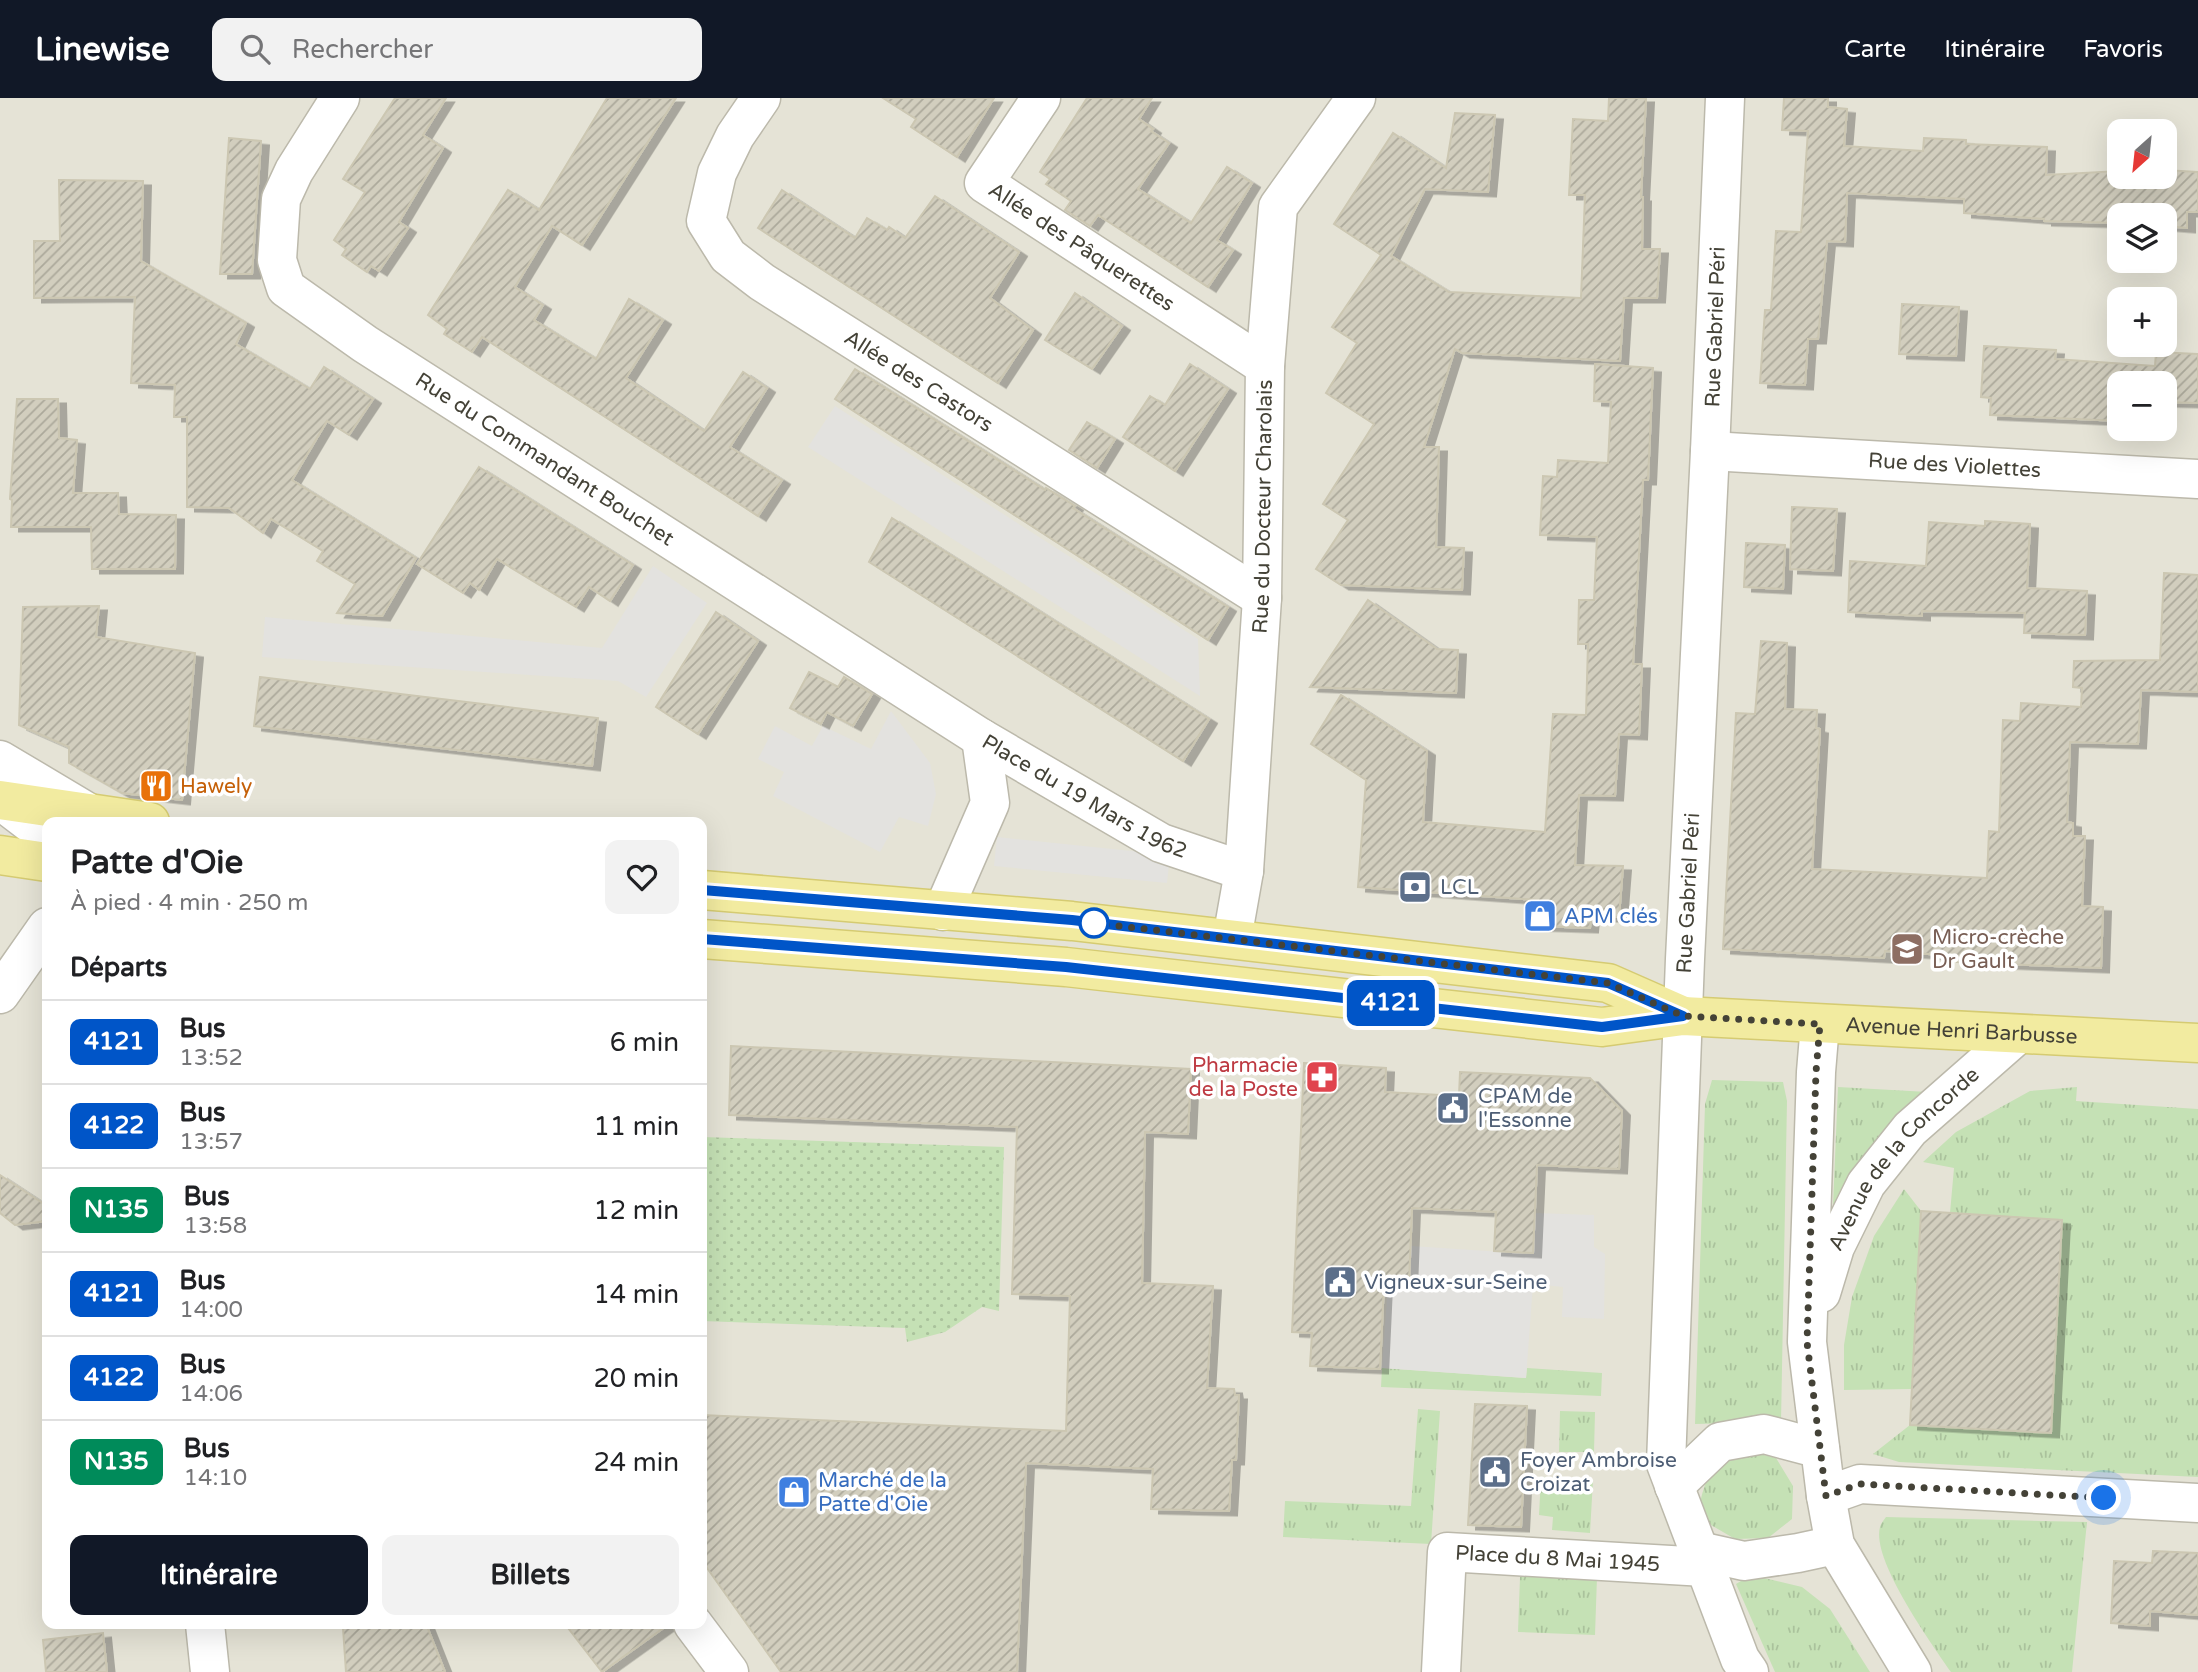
<!DOCTYPE html>
<html lang="fr">
<head>
<meta charset="utf-8">
<style>
  body { margin:0; font-family:"Varela Round",sans-serif; background:#f2f2f2; color:#202124; height:100vh; display:flex; flex-direction:column; font-size:26px; white-space:nowrap }
  * { box-sizing:border-box; margin:0 }
  p { font-size:23px; color:#757577 }
  .icon { flex:none; width:38px; height:38px; fill:none; stroke:currentColor; stroke-width:2; stroke-linecap:round; stroke-linejoin:round }
  .map { position:relative; flex:1; overflow:hidden }
  .panel { position:absolute; left:42px; top:719px; width:665px; height:812px; display:flex; flex-direction:column; background:#fff; border-radius:14px; box-shadow:0 7px 28px #0002 }
  .panel>* { flex:none }
  .badge { padding:0 14px; border-radius:10px; font-size:24px; line-height:46px }
  .needle { width:46px; rotate:207deg }
  .tools { position:absolute; left:2107px; top:21px; display:grid; gap:14px }
  .tools a { display:grid; place-items:center; width:70px; height:70px; border-radius:14px; background:#fff; box-shadow:0 7px 28px #0002; font-size:35px }
  .you { position:absolute; width:35px; height:35px; margin:-18px; border:5px solid #fff; border-radius:50%; background:#1a73e8; box-shadow:0 0 0 10px #1a73e833 }
  .map>.badge { position:absolute; translate:-50% -50%; box-shadow:0 0 0 4px #fff }
  h2 { padding:0 28px; font-size:26px; line-height:63px }
  .round { display:grid; place-items:center; flex:none; width:74px; height:74px; border-radius:14px; background:#f2f2f2 }
  .overview { display:flex; align-items:center; justify-content:space-between; height:119px; padding:0 28px }
  h1 { font-size:33px; font-weight:700; line-height:52px }
  .primary-button { display:flex; gap:14px; margin-top:auto; padding:14px 28px }
  .primary-button a { flex:1; height:80px; border-radius:14px; background:#111827; color:#fff; font-size:28px; font-weight:700; line-height:80px; text-align:center }
  .primary-button a+a { background:#f2f2f2; color:#202124 }
  ul { padding:0; list-style:none }
  li { display:flex; align-items:center; gap:21px; height:84px; padding:0 28px; border-top:2px solid #e0e0e0 }
  li div { flex:1 }
  li b { display:block; font-size:26px }
  li em { font-style:normal }
  li .badge { min-width:77px; font-weight:700; text-align:center }
  header { display:flex; align-items:center; gap:42px; box-sizing:border-box; height:98px; padding:0 35px; background:#111827; color:#fff }
  header strong { font-size:33px }
  nav { display:flex; gap:38px; margin-inline-start:auto; font-size:24px }
  .search { width:490px; height:63px; background:#f2f2f2; display:flex; align-items:center; gap:18px; box-sizing:border-box; padding:0 24px; border-radius:14px; color:#757577; font-size:26px }
  .map>svg:first-child { display:block }
  .residential { fill:#e5e3d6; fill-rule:evenodd }
  .grass { fill:url(#grass-tufts) }
  .park { fill:url(#park-dots) }
  .parking { fill:#e3e2df }
  .building { fill:url(#building-hatch); stroke:#ccc7b2; stroke-width:2; filter:url(#shadow) }
  .lines { fill:none; stroke-linecap:round; stroke-linejoin:round }
  .minor-casing { stroke:#bcb9ab; stroke-width:41 }
  .major-casing { stroke:#d5cb72; stroke-width:41 }
  .minor { stroke:#fff; stroke-width:38 }
  .major { stroke:#f2eba0; stroke-width:38 }
  .line-casing { stroke:#fff; stroke-width:16 }
  .line { stroke:#0055c8; stroke-width:10 }
  .walk { stroke:#444237; stroke-width:7; stroke-dasharray:0 12.6 }
  .stop-dot { fill:#fff; stroke:#0055c8; stroke-width:3.5 }
  .labels { text-anchor:middle; stroke-width:7; stroke-linejoin:round; paint-order:stroke }
  .street-label { font-size:21px; fill:#444237; stroke:#fff }
  .food-label { font-size:21px; fill:#c56008; stroke:#fff; text-anchor:start }
  .service-label { font-size:21px; fill:#4e5e75; stroke:#fff; text-anchor:start }
  .shop-label { font-size:21px; fill:#366cbe; stroke:#fff; text-anchor:start }
  .education-label { font-size:21px; fill:#785e54; stroke:#fff; text-anchor:start }
  .health-label { font-size:21px; fill:#be3a42; stroke:#fff; text-anchor:end }
</style>
</head>
<body>
<header>
<strong>Linewise</strong>
<div class="search"><svg class="icon" aria-label="search" viewBox="0 0 24 24"><circle cx="10" cy="10" r="6"/><path d="M15 15l6 6"/></svg>Rechercher</div>
<nav><a>Carte</a><a>Itinéraire</a><a>Favoris</a></nav>
</header>
<div class="map">
<svg width="2198" height="1574" viewBox="0 0 2198 1574">
  <defs>
    <pattern id="grass-tufts" width="24" height="20" patternUnits="userSpaceOnUse" patternTransform="scale(1.75)"><rect width="24" height="20" fill="#c5e1b5"/><path d="M3 7l-1-3M5 7V3M7 7l1-3M15 17l-1-3M17 17v-4M19 17l1-3" fill="none" stroke="#aac29c"/></pattern>
    <pattern id="park-dots" width="8" height="8" patternUnits="userSpaceOnUse" patternTransform="scale(1.75)"><rect width="8" height="8" fill="#c5e1b5"/><path d="M2 2h.1M6 6h.1" fill="none" stroke="#aac29c" stroke-width="1.8" stroke-linecap="round"/></pattern>
    <pattern id="building-hatch" width="6" height="6" patternUnits="userSpaceOnUse" patternTransform="scale(1.75)"><rect width="6" height="6" fill="#d2cebe"/><path d="M-1 1l2-2M0 6l6-6M5 7l2-2" fill="none" stroke="#aca99b"/></pattern>
    <filter id="shadow"><feDropShadow dx="8" dy="4.5" stdDeviation="0" flood-color="#0004"/></filter>
  </defs>
  <rect width="100%" height="100%" fill="#f2f1e8"/>
  <path class="residential" d="M0,0H2198V1574H0ZM2119,33H2165V79H2119ZM2119,117H2165V163H2119ZM2119,201H2165V247H2119ZM2119,285H2165V331H2119ZM47,724H702V1526H47Z"/>
  <g class="grass">
    <polygon points="1712,982 1783,984 1787,1003 1781,1324 1695,1326 1705,1006"/>
    <polygon points="1838,989 1928,994 1878,1045 1833,1107"/>
    <polygon points="2077,989 2076,1003 2198,1011 2198,1379 1899,1364 1873,1356 1910,1327 2051,1334 2062,1122 1950,1115 1954,1070 1923,1064 1956,1034 2030,993"/>
    <polygon points="1904,1091 1921,1113 1912,1291 1844,1292 1844,1247 1852,1199 1874,1138"/>
    <polygon points="1382,1270 1526,1280 1527,1270 1602,1275 1601,1298 1381,1289"/>
    <polygon points="1418,1311 1440,1313 1431,1446 1283,1439 1285,1403 1411,1408"/>
    <polygon points="1560,1313 1595,1314 1594,1354 1559,1354"/>
    <path d="M1752,1354L1776,1360L1793,1388L1792,1421L1768,1440L1735,1441L1711,1427L1699,1410C1703,1391 1709,1365 1729,1357C1736,1354 1745,1355 1752,1354Z"/>
    <polygon points="1541,1379 1593,1382 1590,1435 1552,1432 1553,1419 1539,1417"/>
    <path d="M1886,1419L2087,1424L2072,1574H1951C1932,1546 1871,1462 1880,1429C1881,1425 1884,1422 1886,1419Z"/>
    <polygon points="1751,1477 1802,1489 1830,1511 1870,1574 1775,1574 1736,1486"/>
    <polygon points="1520,1479 1597,1479 1595,1537 1518,1534"/>
  </g>
  <polygon class="park" points="702,1039 1004,1049 999,1213 982,1209 945,1234 907,1244 905,1230 702,1223"/>
  <g class="parking">
    <polygon points="835,308 1198,541 1200,598 808,349"/>
    <polygon points="653,468 707,505 646,599 618,583 262,559 265,519 602,550"/>
    <polygon points="891,613 930,665 936,696 928,728 899,719 880,754 773,698 784,674 758,661 775,628 812,648 823,628 871,651"/>
    <polygon points="997,739 1170,757 1167,785 994,768"/>
    <polygon points="1535,1115 1594,1117 1594,1149 1605,1156 1604,1221 1562,1219 1563,1189 1533,1186 1526,1280 1382,1270 1388,1184 1408,1185 1411,1148 1534,1156"/>
  </g>
  <g class="building">
    <polygon points="395,0 446,0 423,37 443,50 399,124 408,130 379,173 371,168 367,174 342,157 346,151 334,142 365,94 343,81"/>
    <polygon points="607,0 676,0 582,147 552,128 515,189 543,207 534,222 596,261 629,201 663,222 626,280 704,333 743,274 767,290 730,349 782,382 758,418 482,239 472,254 444,236 447,231 428,217 508,92 539,112"/>
    <polygon points="883,0 994,0 957,59 911,29 916,21"/>
    <polygon points="1087,0 1152,0 1139,21 1153,31 1151,33 1169,45 1138,91 1191,125 1227,69 1252,85 1217,142 1233,152 1208,189 1098,117 1090,128 1065,112 1071,103 1046,86 1050,81 1040,74"/>
    <polygon points="1609,0 1646,0 1641,99 1643,99 1642,151 1660,151 1657,200 1624,200 1620,263 1462,255 1455,251 1424,349 1439,349 1436,449 1464,450 1462,492 1341,487 1316,471 1348,422 1323,406 1374,326 1326,295 1357,245 1332,229 1381,157 1334,126 1393,35 1446,70 1455,15 1495,17 1488,94 1425,91 1391,158 1449,194 1581,200 1585,97 1569,97 1573,21 1608,23"/>
    <polygon points="1784,0 1828,0 1828,9 1847,11 1844,48 1923,53 1924,40 1966,42 1966,46 2047,49 2046,77 2119,73 2119,79 2165,79 2165,72 2198,74 2198,114 2187,114 2187,130 2165,128 2165,117 2119,117 2119,125 2044,123 2044,121 1964,115 1964,101 1847,95 1845,144 1827,143 1818,241 1808,241 1805,287 1760,285 1765,212 1771,212 1776,133 1801,134 1808,33 1782,32"/>
    <polygon points="229,40 261,43 252,176 220,176"/>
    <polygon points="59,82 143,83 141,163 246,225 236,246 310,291 324,269 373,301 349,337 327,323 292,382 416,460 382,518 337,515 355,486 317,463 323,453 271,421 263,435 229,410 187,409 187,319 174,319 175,287 131,285 135,199 34,200 34,143 60,143"/>
    <polygon points="782,92 855,140 867,120 887,132 889,129 905,140 935,98 1019,154 990,200 1033,232 998,285 758,130"/>
    <polygon points="1075,195 1122,228 1092,271 1045,242"/>
    <polygon points="1902,206 1959,209 1956,258 1899,256"/>
    <polygon points="1984,248 2056,252 2055,261 2155,268 2156,254 2198,256 2198,305 2165,304 2165,285 2119,285 2119,323 1990,317 1991,300 1981,299"/>
    <polygon points="1190,266 1228,291 1175,373 1123,339 1150,298 1165,307"/>
    <polygon points="1595,266 1653,270 1648,382 1643,382 1633,566 1642,566 1639,637 1619,636 1615,698 1579,697 1575,767 1623,768 1619,819 1591,819 1590,830 1536,828 1538,802 1358,789 1366,682 1311,646 1341,597 1427,653 1423,724 1545,734 1553,616 1586,617 1588,546 1578,546 1579,502 1594,502 1597,439 1540,437 1543,378 1557,379 1558,362 1608,365 1611,304 1594,303"/>
    <polygon points="855,271 1045,392 1046,390 1075,408 1073,410 1228,509 1208,542 835,301"/>
    <polygon points="17,301 58,301 59,340 77,342 73,395 118,395 119,416 176,417 175,471 92,471 91,429 11,429 12,402 10,401"/>
    <polygon points="1087,324 1115,341 1097,370 1069,352"/>
    <polygon points="479,369 633,467 610,503 589,489 576,509 497,461 479,492 470,485 463,495 417,466"/>
    <polygon points="1792,409 1837,411 1833,473 1790,471"/>
    <polygon points="892,420 1209,621 1183,663 869,464"/>
    <polygon points="1985,423 2030,426 2027,490 2087,493 2085,537 2024,535 2025,515 1922,513 1922,518 1848,514 1850,463 1926,468 1929,424 1985,428"/>
    <polygon points="1746,445 1785,447 1783,491 1744,489"/>
    <polygon points="2164,475 2198,477 2198,594 2141,592 2138,646 2070,644 2067,724 2073,725 2073,738 2085,738 2082,808 2103,809 2101,870 1957,864 1957,858 1885,853 1884,860 1723,851 1736,615 1755,616 1761,543 1787,545 1785,611 1817,612 1816,630 1820,631 1812,771 1987,780 1989,733 1999,734 2003,622 2020,623 2021,605 2081,609 2082,590 2073,589 2074,563 2160,562"/>
    <polygon points="1368,502 1437,551 1458,552 1456,595 1310,589"/>
    <polygon points="99,508 96,539 195,555 182,702 122,695 69,665 69,649 19,627 23,509"/>
    <polygon points="716,514 758,543 698,636 656,609"/>
    <polygon points="809,574 838,589 844,579 872,596 853,628 827,614 821,626 790,610"/>
    <polygon points="260,579 598,620 592,668 254,628"/>
    <polygon points="731,948 1191,971 1188,1036 1145,1034 1142,1185 1213,1188 1207,1290 1234,1291 1235,1297 1239,1297 1236,1362 1232,1362 1229,1413 1151,1411 1153,1371 1026,1365 1017,1574 781,1574 702,1463 702,1317 1066,1333 1070,1198 1012,1196 1017,1029 729,1017"/>
    <polygon points="1304,965 1386,970 1385,994 1459,998 1460,974 1590,980 1622,1013 1619,1071 1537,1067 1533,1155 1494,1153 1496,1114 1412,1110 1409,1185 1384,1185 1380,1271 1310,1268 1312,1235 1292,1234"/>
    <polygon points="0,1077 47,1108 47,1123 15,1127 0,1115"/>
    <polygon points="1921,1113 2062,1122 2051,1335 1910,1327"/>
    <polygon points="1475,1306 1527,1308 1521,1429 1468,1427"/>
    <polygon points="2153,1453 2198,1455 2198,1517 2150,1513 2150,1528 2111,1525 2114,1463 2152,1465"/>
    <polygon points="376,1526 426,1526 445,1574 346,1574 343,1530"/>
    <polygon points="565,1526 669,1526 602,1574"/>
    <polygon points="103,1535 107,1574 46,1574 43,1542"/>
  </g>
  <g class="lines">
    <defs>
      <g id="minor">
        <path id="s1" d="M340,0L294,73L281,101L277,162L286,190L365,246L981,640L1161,745L1244,773"/>
        <path id="s2" d="M761,0L735,38L717,75L706,123L728,158L762,184L1262,500"/>
        <path id="s3" d="M1041,0L984,85L1265,268"/>
        <polyline points="1725,0 1710,353 1685,861 1666,1366 1740,1561 1749,1574"/>
        <path id="s4" d="M1710,353L2198,381"/>
        <polyline points="0,662 89,715"/>
        <polyline points="0,702 47,738"/>
        <polyline points="943,813 990,705 981,640"/>
        <path id="s5" d="M1232,841L1244,773L1262,500L1265,268L1278,109L1356,0"/>
        <polyline points="0,896 47,829"/>
        <polyline points="1820,926 1816,974 1807,1244 1826,1398 1835,1447 1912,1574"/>
        <path id="s6" d="M1821,1195L1835,1149L1866,1086L1910,1031L2017,937"/>
        <polyline points="1674,1388 1720,1344 1764,1336 1820,1351"/>
        <polyline points="1826,1398 1860,1386 2198,1405"/>
        <polyline points="1699,1453 1744,1463 1798,1455 1835,1447"/>
        <polyline points="205,1526 210,1574"/>
        <polyline points="693,1526 729,1574"/>
        <path id="s7" d="M1441,1574L1447,1454L1705,1469"/>
      </g>
      <g id="major">
        <polyline points="0,702 150,724"/>
        <polyline points="0,757 47,764"/>
        <polyline points="702,792 1072,823 1608,885 1683,918"/>
        <path id="s8" d="M702,841L1066,869L1602,929L1683,918L2198,945"/>
      </g>
    </defs>
    <use href="#minor" class="minor-casing"/>
    <use href="#major" class="major-casing"/>
    <use href="#minor" class="minor"/>
    <use href="#major" class="major"/>
  </g>
  <g class="lines">
    <defs>
      <polyline id="line" points="702,792 1072,822 1608,885 1683,918 1602,929 1066,869 702,841"/>
    </defs>
    <use href="#line" class="line-casing"/>
    <use href="#line" class="line"/>
    <polyline class="walk" points="1094,825 1608,885 1683,918 1820,926 1816,974 1807,1244 1826,1398 1860,1386 2104,1400"/>
  </g>
  <defs>
    <symbol id="restaurant-square" viewBox="-11 -11 22 22"><rect x="-9" y="-9" width="18" height="18" rx="4" fill="#e8710a" stroke="#fff"/><path d="M-5-6h1v4h1v-4h1v4h1v-4h1v5L-1.5 .5V6h-2V.5L-5-1ZM5-6V6H3V1.5H1.5Q1.5-4 5-6Z" fill="#fff"/></symbol>
    <symbol id="bank-square" viewBox="-11 -11 22 22"><rect x="-9" y="-9" width="18" height="18" rx="4" fill="#5c6f8a" stroke="#fff"/><path d="M-6-4H6V4H-6ZM0-2.3a2.3 2.3 0 1 0 0 4.6a2.3 2.3 0 1 0 0-4.6Z" fill="#fff"/></symbol>
    <symbol id="shop-square" viewBox="-11 -11 22 22"><rect x="-9" y="-9" width="18" height="18" rx="4" fill="#3f7fe0" stroke="#fff"/><path d="M-5-2.5h2.3a2.7 3.5 0 0 1 5.4 0H5L5.5 6h-11ZM-1.5-2.5h3a1.5 2.3 0 0 0-3 0Z" fill="#fff"/></symbol>
    <symbol id="school-square" viewBox="-11 -11 22 22"><rect x="-9" y="-9" width="18" height="18" rx="4" fill="#8d6e63" stroke="#fff"/><path d="M0-5L7-2L0 1L-7-2ZM-4 1L0 2.5L4 1V4Q0 6-4 4Z" fill="#fff"/></symbol>
    <symbol id="pharmacy-square" viewBox="-11 -11 22 22"><rect x="-9" y="-9" width="18" height="18" rx="4" fill="#e0444e" stroke="#fff"/><path d="M-2-6h4v4h4v4h-4v4h-4v-4h-4v-4h4Z" fill="#fff"/></symbol>
    <symbol id="civic-square" viewBox="-11 -11 22 22"><rect x="-9" y="-9" width="18" height="18" rx="4" fill="#5c6f8a" stroke="#fff"/><path d="M-.6-6.5H3V-4.5H.6V-3L4-1V1h2V6H-6V1h2V-1L-.6-3ZM-1.2 2.5V6h2.4V2.5Z" fill="#fff"/></symbol>
  </defs>
  <g fill-rule="evenodd">
    <use href="#restaurant-square" x="137" y="669" width="38" height="38"/>
    <use href="#bank-square" x="1396" y="770" width="38" height="38"/>
    <use href="#shop-square" x="1521" y="799" width="38" height="38"/>
    <use href="#school-square" x="1888" y="832" width="38" height="38"/>
    <use href="#pharmacy-square" x="1303" y="960" width="38" height="38"/>
    <use href="#civic-square" x="1434" y="991" width="38" height="38"/>
    <use href="#civic-square" x="1321" y="1165" width="38" height="38"/>
    <use href="#civic-square" x="1476" y="1355" width="38" height="38"/>
    <use href="#shop-square" x="775" y="1375" width="38" height="38"/>
  </g>
  <circle class="stop-dot" cx="1094" cy="825" r="14"/>
  <g class="labels">
    <g class="street-label">
      <text dy="7" stroke="none"><textPath href="#s3" startOffset="219">Allée des Pâquerettes</textPath></text>
      <text transform="translate(1715 229) rotate(-88)" y="7">Rue Gabriel Péri</text>
      <text dy="7" stroke="none"><textPath href="#s2" startOffset="406">Allée des Castors</textPath></text>
      <text dy="7" stroke="none"><textPath href="#s1" startOffset="518">Rue du Commandant Bouchet</textPath></text>
      <text dy="7" stroke="none"><textPath href="#s4" startOffset="245">Rue des Violettes</textPath></text>
      <text dy="7" stroke="none"><textPath href="#s5" startOffset="434">Rue du Docteur Charolais</textPath></text>
      <text dy="7" stroke="none"><textPath href="#s1" startOffset="1155">Place du 19 Mars 1962</textPath></text>
      <text transform="translate(1688 795) rotate(-87)" y="7">Rue Gabriel Péri</text>
      <text dy="7" stroke="none"><textPath href="#s8" startOffset="1265">Avenue Henri Barbusse</textPath></text>
      <text dy="7" stroke="none"><textPath href="#s6" startOffset="161">Avenue de la Concorde</textPath></text>
      <text dy="7" stroke="none"><textPath href="#s7" startOffset="231">Place du 8 Mai 1945</textPath></text>
    </g>
    <g class="food-label">
      <text x="180" y="695">Hawely</text>
    </g>
    <g class="service-label">
      <text x="1440" y="796">LCL</text>
      <text x="1478" y="1005">CPAM de<tspan x="1478" dy="24">l'Essonne</tspan></text>
      <text x="1364" y="1191">Vigneux-sur-Seine</text>
      <text x="1520" y="1369">Foyer Ambroise<tspan x="1520" dy="24">Croizat</tspan></text>
    </g>
    <g class="shop-label">
      <text x="1564" y="825">APM clés</text>
      <text x="818" y="1389">Marché de la<tspan x="818" dy="24">Patte d'Oie</tspan></text>
    </g>
    <g class="education-label">
      <text x="1932" y="846">Micro-crèche<tspan x="1932" dy="24">Dr Gault</tspan></text>
    </g>
    <g class="health-label">
      <text x="1298" y="974">Pharmacie<tspan x="1298" dy="24">de la Poste</tspan></text>
    </g>
  </g>
</svg>
<div class="tools">
<a><svg class="needle" viewBox="-14 -14 28 28"><path d="M0-13l5 13h-10z" fill="#e53935"/><path d="M0 13l5-13h-10z" fill="#757577"/></svg></a>
<a><svg class="icon" aria-label="layers" viewBox="0 0 24 24"><path d="M12 4l9 5-9 5-9-5zM3 14l9 5 9-5"/></svg></a>
<a>+</a>
<a>−</a>
</div>
<div class="you" style="left:2104px;top:1400px"></div>
<b class="badge" style="left:1391px;top:905px;background:#0055c8;color:#fff">4121</b>
<section class="panel">
<div class="overview"><div><h1>Patte d'Oie</h1><p>À pied · 4 min · 250 m</p></div><a class="round"><svg class="icon" aria-label="heart" viewBox="0 0 24 24"><path d="M12 20l-8-8c-3-5 5-10 8-4 3-6 11-1 8 4z"/></svg></a></div>
<h2>Départs</h2>
<ul>
<li><span class="badge" style="background:#0055c8;color:#fff">4121</span><div><b>Bus</b><p>13:52</p></div><em>6 min</em></li>
<li><span class="badge" style="background:#0055c8;color:#fff">4122</span><div><b>Bus</b><p>13:57</p></div><em>11 min</em></li>
<li><span class="badge" style="background:#008b5a;color:#fff">N135</span><div><b>Bus</b><p>13:58</p></div><em>12 min</em></li>
<li><span class="badge" style="background:#0055c8;color:#fff">4121</span><div><b>Bus</b><p>14:00</p></div><em>14 min</em></li>
<li><span class="badge" style="background:#0055c8;color:#fff">4122</span><div><b>Bus</b><p>14:06</p></div><em>20 min</em></li>
<li><span class="badge" style="background:#008b5a;color:#fff">N135</span><div><b>Bus</b><p>14:10</p></div><em>24 min</em></li>
</ul>
<div class="primary-button"><a>Itinéraire</a><a>Billets</a></div>
</section>
</div>
</body>
</html>
